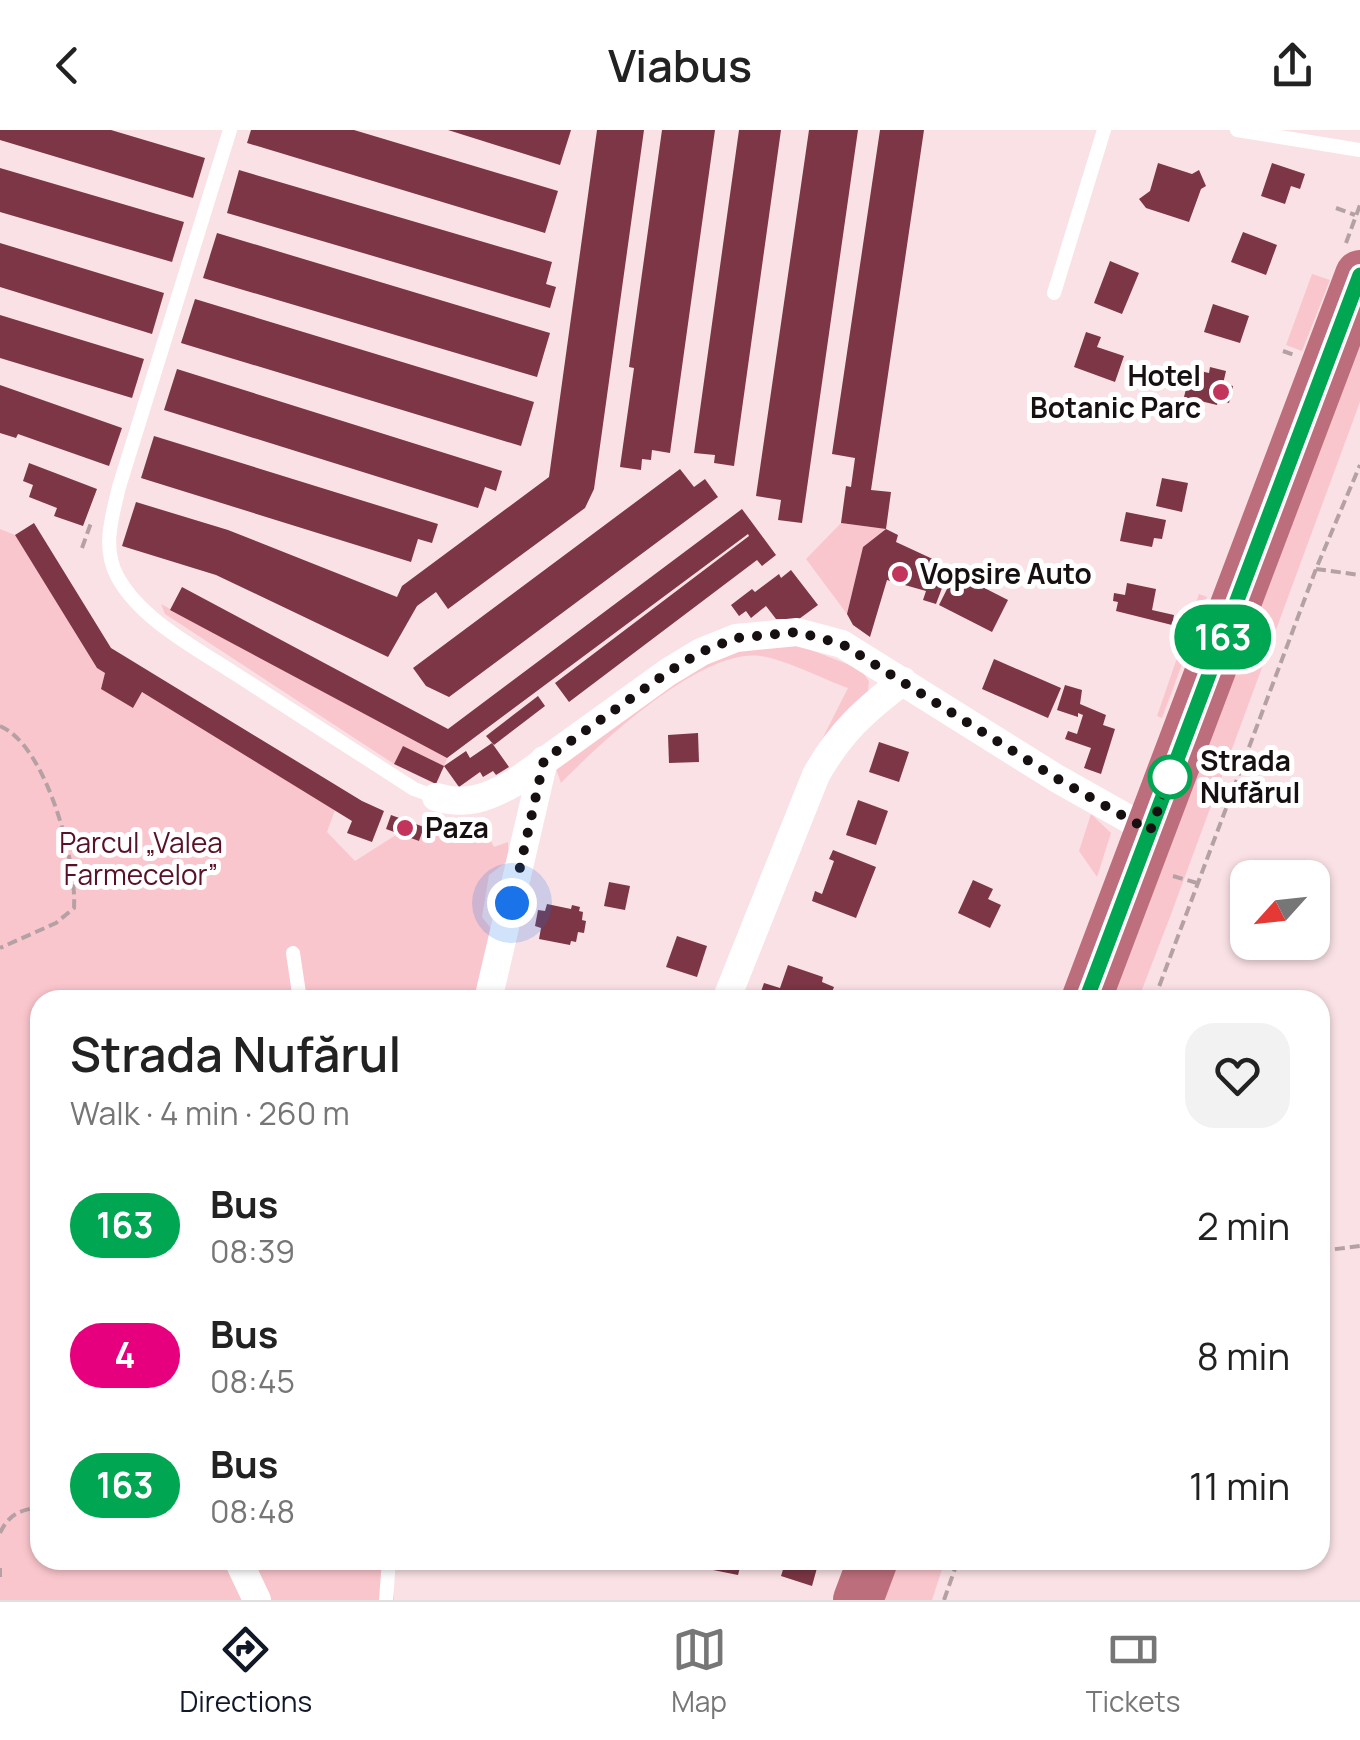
<!DOCTYPE html>
<html lang="en">
<head>
<meta charset="utf-8">
<style>
  body { margin:0; font-family:Manrope,sans-serif; background:#f2f2f2; color:#222; height:100vh; display:flex; flex-direction:column; font-size:38px; white-space:nowrap }
  * { box-sizing:border-box; margin:0 }
  p { font-size:32px; color:#767676 }
  .icon { flex:none; width:55px; height:55px; fill:none; stroke:currentColor; stroke-width:2; stroke-linecap:round; stroke-linejoin:round }
  .map { position:relative; flex:1; overflow:hidden }
  .side { position:absolute; left:30px; top:860px; width:1300px; height:580px; display:flex; flex-direction:column; background:#fff; border-radius:30px; box-shadow:0 2px 8px #0004 }
  .side>* { flex:none }
  .badge { padding:0 20px; border-radius:32px; font-size:35px; line-height:65px }
  .needle { width:65px; rotate:243deg }
  .buttons { position:absolute; left:1230px; top:730px; display:grid; gap:20px }
  .buttons a { display:grid; place-items:center; width:100px; height:100px; border-radius:20px; background:#fff; box-shadow:0 2px 8px #0004; font-size:50px }
  .you { position:absolute; width:50px; height:50px; margin:-25px; border:8px solid #fff; border-radius:50%; background:#1a73e8; box-shadow:0 0 0 15px #1a73e833 }
  .map>.badge { position:absolute; translate:-50% -50%; box-shadow:0 0 0 5px #fff }
  .round { display:grid; place-items:center; flex:none; width:105px; height:105px; border-radius:30px; background:#f2f2f2 }
  .summary { display:flex; align-items:center; justify-content:space-between; height:170px; padding:0 40px }
  h1 { font-size:48px; font-weight:600; line-height:75px }
  ul { padding:0; list-style:none }
  li { display:flex; align-items:center; gap:30px; height:130px; padding:0 40px }
  li div { flex:1 }
  li b { display:block; font-size:38px }
  li em { font-style:normal }
  li .badge { min-width:110px; font-weight:700; text-align:center }
  header { display:flex; justify-content:space-between; align-items:center; height:130px; padding:0 40px; background:#fff; font-size:45px; font-weight:600 }
  .tab-bar { display:flex; justify-content:space-around; align-items:center; height:140px; border-top:2px solid #e0e0e0; background:#fff; font-size:28px; color:#767676 }
  .tab-bar a { display:grid; justify-items:center; gap:5px }
  .tab-bar .active { color:#111827 }
  .map>svg:first-child { display:block }
  .green { fill:#fac6cd }
  .building { fill:#7c3645 }
  .lines { fill:none; stroke-linecap:round; stroke-linejoin:round }
  .path { stroke:#b5a1a4; stroke-width:4; stroke-dasharray:10 5; stroke-linecap:butt }
  .lane { stroke:#fff; stroke-width:14 }
  .street { stroke:#fff; stroke-width:28 }
  .highway { stroke:#bc6e7c; stroke-width:50 }
  .line-casing { stroke:#fff; stroke-width:22 }
  .line { stroke:#00a651; stroke-width:15 }
  .walk { stroke:#171011; stroke-width:10; stroke-dasharray:0 18 }
  .poi-dot { fill:#c3345d; stroke:#fff; stroke-width:4 }
  .stop-dot { fill:#fff; stroke:#00a651; stroke-width:5 }
  .labels { text-anchor:middle; stroke-width:10; stroke-linejoin:round; paint-order:stroke }
  .poi-label { font-size:28px; font-weight:bold; fill:#171011; stroke:#fff; text-anchor:start }
  .stop-label { font-size:28px; font-weight:bold; fill:#171011; stroke:#fff; text-anchor:start }
  .park-label { font-size:28px; fill:#581126; stroke:#fff }
</style>
</head>
<body>
<header><svg class="icon" aria-label="back" viewBox="0 0 24 24"><path d="M15 5l-7 7 7 7"/></svg>Viabus<svg class="icon" aria-label="share" viewBox="0 0 24 24"><path d="M12 15V3M7 8l5-5 5 5M5 13v7h14v-7"/></svg></header>
<div class="map">
<svg width="1360" height="1470" viewBox="0 0 1360 1470">
  <rect width="100%" height="100%" fill="#fae1e5"/>
  <g class="green">
    <polygon points="1312,144 1330,150 1302,221 1286,215"/>
    <polygon points="1360,190 1360,272 1170,787 1138,870 1104,870"/>
    <polygon points="841,393 886,399 863,417 847,484 806,429"/>
    <polygon points="0,399 15,405 97,538 105,543 101,559 133,578 142,562 335,680 327,702 355,731 399,703 419,711 426,692 463,698 467,710 487,703 494,717 508,712 509,730 489,745 482,787 493,801 477,870 40,870 40,1430 390,1430 394,1470 0,1470"/>
    <polygon points="1199,464 1207,467 1162,588 1157,586"/>
    <polygon points="161,474 447,628 444,636 403,616 394,634 165,484"/>
    <path d="M745,515H798L860,539L869,551L868,562L812,629L848,558C825,550 782,528 760,526C702,518 600,613 561,653L556,639L681,544Z"/>
    <polygon points="1091,684 1111,703 1097,747 1079,721"/>
    <polygon points="894,1430 945,1430 932,1470 879,1470"/>
  </g>
  <g class="building">
    <polygon points="0,0 111,0 205,28 193,68 0,10"/>
    <polygon points="251,0 354,0 558,61 545,103 247,13"/>
    <polygon points="448,0 571,0 560,35"/>
    <polygon points="597,0 644,0 594,359 585,378 448,479 436,462 417,476 388,527 216,445 122,416 136,372 228,400 397,467 402,456 549,347"/>
    <polygon points="662,0 715,0 670,323 652,320 651,330 642,329 641,340 620,337 634,238 629,237"/>
    <polygon points="739,0 781,0 734,336 714,333 715,325 694,323"/>
    <polygon points="809,0 858,0 802,393 778,390 781,370 756,366"/>
    <polygon points="880,0 924,0 871,360 891,362 886,399 898,405 896,412 950,437 936,474 923,470 926,461 887,450 870,507 853,495 847,484 863,417 886,399 841,393 846,356 851,357 855,328 832,324"/>
    <polygon points="1158,33 1192,44 1199,40 1206,56 1201,59 1189,92 1146,78 1139,69 1150,61"/>
    <polygon points="1272,33 1305,44 1300,59 1291,56 1285,74 1261,66"/>
    <polygon points="0,38 184,92 172,132 0,82"/>
    <polygon points="239,40 552,132 546,154 556,157 550,178 227,83"/>
    <polygon points="1243,102 1277,115 1266,145 1231,132"/>
    <polygon points="217,103 550,203 537,247 203,148"/>
    <polygon points="0,113 164,163 152,204 0,157"/>
    <polygon points="1110,131 1139,143 1122,184 1094,173"/>
    <polygon points="195,169 534,272 521,316 181,213"/>
    <polygon points="1213,174 1249,186 1240,213 1204,202"/>
    <polygon points="0,185 144,229 132,268 0,228"/>
    <polygon points="1086,202 1101,207 1097,217 1124,226 1115,252 1074,237"/>
    <polygon points="1210,237 1226,241 1223,254 1233,256 1229,273 1218,270 1217,275 1184,267 1191,239 1209,243"/>
    <polygon points="177,239 502,341 496,361 485,357 478,378 164,280"/>
    <polygon points="0,255 122,298 109,336 18,304 16,308 0,303"/>
    <polygon points="154,306 438,394 432,413 418,409 411,432 141,348"/>
    <polygon points="29,333 97,359 83,396 54,386 57,378 29,367 33,355 23,351"/>
    <polygon points="680,339 694,357 705,349 718,367 449,567 426,556 413,538"/>
    <polygon points="1162,348 1188,353 1182,382 1156,376"/>
    <polygon points="742,379 776,425 762,436 757,430 569,572 555,553 749,406 748,404 447,628 170,480 182,457 448,599"/>
    <polygon points="1126,382 1166,390 1162,409 1154,408 1152,417 1120,411"/>
    <polygon points="34,393 111,518 362,671 384,681 372,712 347,703 352,691 142,562 133,578 101,559 105,543 97,538 15,405"/>
    <polygon points="791,440 818,475 799,489 776,489 766,476 751,488 746,481 739,486 731,475 752,459 755,462 779,444 781,448"/>
    <polygon points="955,443 1008,470 992,502 939,475"/>
    <polygon points="1127,453 1156,459 1152,480 1174,485 1172,495 1116,481 1118,472 1113,471 1114,463 1125,465"/>
    <polygon points="994,529 1061,558 1048,588 982,559"/>
    <polygon points="1065,555 1082,560 1080,574 1106,585 1103,595 1115,599 1101,644 1084,638 1091,618 1065,609 1068,601 1077,604 1083,585 1078,583 1078,587 1057,580"/>
    <polygon points="538,566 545,576 494,615 486,606"/>
    <polygon points="698,603 699,632 669,633 668,605"/>
    <polygon points="879,612 909,622 899,652 869,642"/>
    <polygon points="492,613 509,637 496,645 493,641 483,647 480,642 459,657 444,636 466,621 470,628"/>
    <polygon points="403,616 444,636 436,654 394,634"/>
    <polygon points="858,670 888,681 876,715 846,705"/>
    <polygon points="391,685 424,697 419,711 386,699"/>
    <polygon points="833,720 876,737 856,788 812,771 815,761 822,764 834,731 829,729"/>
    <polygon points="973,750 993,759 988,769 1001,775 990,798 958,783"/>
    <polygon points="609,752 630,756 625,780 604,776"/>
    <polygon points="547,774 571,779 572,775 580,777 579,781 583,782 582,790 586,791 584,803 578,802 576,812 571,811 570,815 539,809 541,798 535,796 538,780 545,781"/>
    <polygon points="677,806 707,816 697,847 666,837"/>
    <polygon points="788,835 823,847 822,852 834,857 829,870 758,870 764,853 780,858"/>
    <polygon points="710,1430 742,1430 738,1445 708,1439"/>
    <polygon points="786,1430 805,1430 803,1434 817,1438 812,1456 781,1446"/>
  </g>
  <g class="lines">
    <g class="path">
      <polyline points="1336,78 1355,85"/>
      <polyline points="1346,113 1360,75"/>
      <polyline points="1283,221 1294,225"/>
      <polyline points="82,418 92,390"/>
      <polyline points="1316,439 1360,445"/>
      <path d="M0,596C46,615 77,731 74,778L56,793L0,818"/>
      <polyline points="1173,746 1197,753"/>
      <polyline points="1154,870 1316,439 1360,335"/>
      <polyline points="1320,1121 1360,1116"/>
      <path d="M0,1403C9,1384 20,1380 40,1377"/>
      <polyline points="0,1438 0,1447"/>
      <polyline points="944,1470 958,1430"/>
    </g>
    <g class="lane">
      <path d="M230,0L119,357C112,387 102,417 117,446C140,489 194,517 234,543C294,582 354,620 414,659L436,667"/>
      <polyline points="1237,0 1360,20"/>
      <polyline points="1054,163 1104,0"/>
      <polyline points="293,823 300,870"/>
      <polyline points="386,1470 389,1430"/>
    </g>
    <g class="street">
      <path d="M436,667C466,676 487,668 514,653L668,542L701,522L736,508L797,502L842,514L1056,648L1150,701"/>
      <polyline points="488,870 544,630"/>
      <path d="M726,870L816,645C840,602 865,580 903,551"/>
      <polyline points="238,1430 257,1470"/>
    </g>
    <g class="highway">
      <polyline points="1086,870 1360,145"/>
      <polyline points="858,1470 873,1430"/>
    </g>
  </g>
  <g class="lines">
    <defs>
      <polyline id="line" points="1086,870 1360,145"/>
    </defs>
    <use href="#line" class="line-casing"/>
    <use href="#line" class="line"/>
    <polyline class="walk" points="512,773 544,630 668,542 701,522 736,508 797,502 842,514 1056,648 1150,701 1170,647"/>
  </g>
  <g class="poi-dot">
    <circle cx="1221" cy="262" r="10"/>
    <circle cx="900" cy="444" r="10"/>
    <circle cx="405" cy="698" r="10"/>
  </g>
  <circle class="stop-dot" cx="1170" cy="647" r="20"/>
  <g class="labels">
    <g class="poi-label">
      <text x="1201" y="256" text-anchor="end">Hotel<tspan x="1201" dy="32">Botanic Parc</tspan></text>
      <text x="920" y="454">Vopsire Auto</text>
      <text x="425" y="708">Paza</text>
    </g>
    <g class="stop-label">
      <text x="1200" y="641">Strada<tspan x="1200" dy="32">Nufărul</tspan></text>
    </g>
    <g class="park-label">
      <text x="141" y="723">Parcul „Valea<tspan x="141" dy="32">Farmecelor”</tspan></text>
    </g>
  </g>
</svg>
<div class="buttons">
<a><svg class="needle" viewBox="-14 -14 28 28"><path d="M0-13l5 13h-10z" fill="#e53935"/><path d="M0 13l5-13h-10z" fill="#767676"/></svg></a>
</div>
<div class="you" style="left:512px;top:773px"></div>
<b class="badge" style="left:1223px;top:507px;background:#00a651;color:#fff">163</b>
<section class="side">
<div class="summary"><div><h1>Strada Nufărul</h1><p>Walk · 4 min · 260 m</p></div><a class="round"><svg class="icon" aria-label="heart" viewBox="0 0 24 24"><path d="M12 20l-8-8c-3-5 5-10 8-4 3-6 11-1 8 4z"/></svg></a></div>
<ul>
<li><span class="badge" style="background:#00a651;color:#fff">163</span><div><b>Bus</b><p>08:39</p></div><em>2 min</em></li>
<li><span class="badge" style="background:#e6007e;color:#fff">4</span><div><b>Bus</b><p>08:45</p></div><em>8 min</em></li>
<li><span class="badge" style="background:#00a651;color:#fff">163</span><div><b>Bus</b><p>08:48</p></div><em>11 min</em></li>
</ul>
</section>
</div>
<nav class="tab-bar">
<a class="active"><svg class="icon" aria-label="directions" viewBox="0 0 24 24"><path d="M12 3l9 9-9 9-9-9zM9 14v-3h6M13 9l2 2-2 2"/></svg>Directions</a>
<a><svg class="icon" aria-label="map" viewBox="0 0 24 24"><path d="M3 6l6-2 6 2 6-2v14l-6 2-6-2-6 2zM9 4v14M15 6v14"/></svg>Map</a>
<a><svg class="icon" aria-label="tickets" viewBox="0 0 24 24"><path d="M3 7h18v10H3zM15 7v10"/></svg>Tickets</a>
</nav>
</body>
</html>
